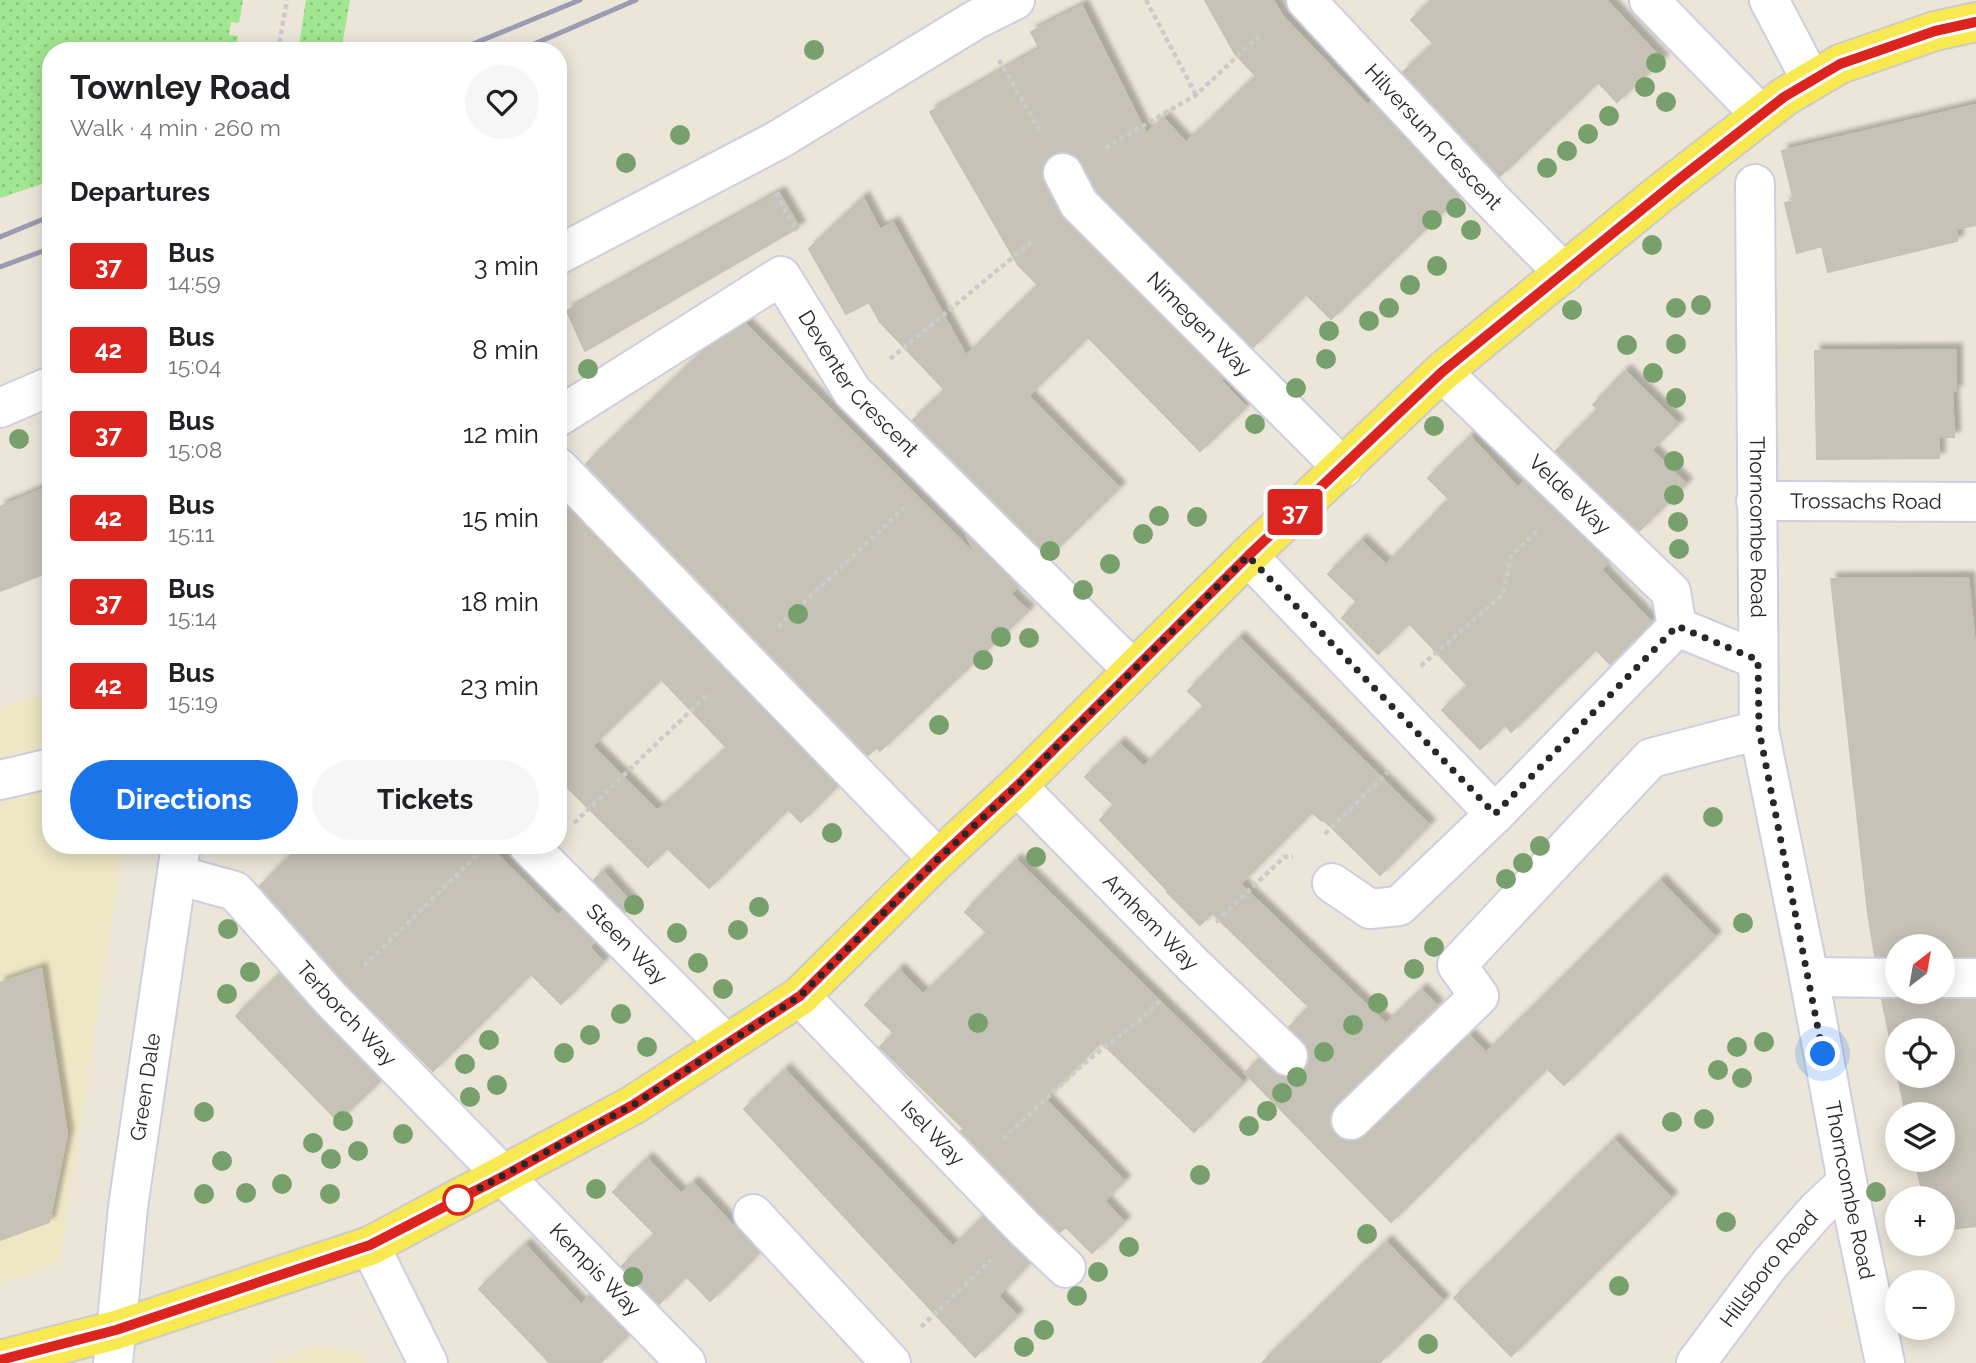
<!DOCTYPE html>
<html lang="en">
<head>
<meta charset="utf-8">
<style>
  body { margin:0; font-family:Raleway,sans-serif; background:#f6f6f6; color:#202124; height:100vh; display:flex; flex-direction:column; font-size:26px; white-space:nowrap }
  * { box-sizing:border-box; margin:0 }
  p { font-size:23px; color:#757577 }
  .icon { flex:none; width:38px; height:38px; fill:none; stroke:currentColor; stroke-width:2; stroke-linecap:round; stroke-linejoin:round }
  .map { position:relative; flex:1; overflow:hidden }
  .side { position:absolute; left:42px; top:42px; width:525px; height:812px; display:flex; flex-direction:column; background:#fff; border-radius:28px; box-shadow:0 4px 18px #0003 }
  .side>* { flex:none }
  .badge { padding:0 14px; border-radius:5px; font-size:24px; line-height:46px }
  .needle { width:46px; rotate:31deg }
  .fabs { position:absolute; left:1885px; top:934px; display:grid; gap:14px }
  .fabs a { display:grid; place-items:center; width:70px; height:70px; border-radius:50%; background:#fff; box-shadow:0 4px 18px #0003; font-size:35px }
  .you { position:absolute; width:35px; height:35px; margin:-18px; border:5px solid #fff; border-radius:50%; background:#1a73e8; box-shadow:0 0 0 10px #1a73e833 }
  .map>.badge { position:absolute; translate:-50% -50%; box-shadow:0 0 0 4px #fff }
  h2 { padding:0 28px; font-size:26px; line-height:63px }
  .round { display:grid; place-items:center; flex:none; width:74px; height:74px; border-radius:37px; background:#f6f6f6 }
  .head { display:flex; align-items:center; justify-content:space-between; height:119px; padding:0 28px }
  h1 { font-size:33px; font-weight:700; line-height:52px }
  .action { display:flex; gap:14px; margin-top:auto; padding:14px 28px }
  .action a { flex:1; height:80px; border-radius:42px; background:#1a73e8; color:#fff; font-size:28px; font-weight:700; line-height:80px; text-align:center }
  .action a+a { background:#f6f6f6; color:#202124 }
  ul { padding:0; list-style:none }
  li { display:flex; align-items:center; gap:21px; height:84px; padding:0 28px }
  li div { flex:1 }
  li b { display:block; font-size:26px }
  li em { font-style:normal }
  li .badge { min-width:77px; font-weight:700; text-align:center }
  .map>svg:first-child { display:block }
  .education { fill:#eee7c5 }
  .grass { fill:url(#grass-dots) }
  .building { fill:#c6c2b8; stroke:#c6c2b2; stroke-width:2; fill-rule:evenodd; filter:url(#shadow) }
  .lines { fill:none; stroke-linecap:round; stroke-linejoin:round }
  .minor-casing { stroke:#cdcee2; stroke-width:42 }
  .major-casing { stroke:#cbcbcb; stroke-width:42 }
  .path { stroke:#cbcbcb; stroke-width:4.5; stroke-dasharray:5 3.5; stroke-linecap:butt }
  .minor { stroke:#fff; stroke-width:38 }
  .major { stroke:#f8e950; stroke-width:38 }
  .rail { stroke:#9b9bb3; stroke-width:5 }
  .tree { fill:#78a06d }
  .line-casing { stroke:#fff; stroke-width:16 }
  .line { stroke:#dc241f; stroke-width:10 }
  .walk { stroke:#272727; stroke-width:7; stroke-dasharray:0 12.6 }
  .stop-dot { fill:#fff; stroke:#dc241f; stroke-width:3.5 }
  .labels { text-anchor:middle; stroke-width:6; stroke-linejoin:round; paint-order:stroke }
  .street-label { font-size:21px; fill:#272727; stroke:#fff }
</style>
</head>
<body>
<div class="map">
<svg width="1976" height="1363" viewBox="0 0 1976 1363">
  <defs>
    <pattern id="grass-dots" width="8" height="8" patternUnits="userSpaceOnUse" patternTransform="scale(1.75)"><rect width="8" height="8" fill="#a1e690"/><path d="M2 2h.1M6 6h.1" fill="none" stroke="#8bc57c" stroke-width="1.8" stroke-linecap="round"/></pattern>
    <filter id="shadow"><feDropShadow dx="6" dy="-6" stdDeviation="2" flood-color="#0004"/></filter>
  </defs>
  <rect width="100%" height="100%" fill="#ebe6d8"/>
  <g class="education">
    <polygon points="51,694 51,845 123,845 61,1256 56,1263 33,1274 0,1283 0,707"/>
    <polygon points="316,1346 361,1353 365,1363 273,1363"/>
  </g>
  <g class="grass">
    <polygon points="0,0 243,0 239,23 231,22 229,35 238,36 236,51 51,51 51,181 0,198"/>
    <polygon points="306,0 350,0 341,51 298,51"/>
  </g>
  <g class="building">
    <polygon points="1205,0 1273,0 1283,17 1368,106 1371,102 1459,197 1331,319 1306,294 1253,347 1097,191 1082,163 1075,155 1063,151 1052,154 1044,162 1041,173 1044,183 1063,219 1222,378 1220,380 1246,407 1200,451 1088,337 1028,396 1119,488 1049,556 913,420 945,390 880,322 869,302 846,314 809,249 863,198 880,230 893,223 966,356 1038,285 1018,265 930,112 1040,49 1031,32 1082,6 1146,134 1163,118 1186,143 1256,76 1235,54"/>
    <polygon points="1432,0 1606,0 1662,60 1617,102 1598,82 1500,176 1403,72 1434,44 1411,20"/>
    <polygon points="1976,105 1976,225 1957,229 1957,241 1828,272 1822,246 1797,253 1785,203 1794,201 1782,151"/>
    <polygon points="779,193 799,227 585,351 567,311"/>
    <polygon points="745,324 979,559 966,535 1018,586 1010,594 1028,611 880,751 877,747 868,755 586,464 704,350"/>
    <polygon points="1956,350 1956,391 1952,391 1954,437 1938,437 1939,458 1817,459 1815,351"/>
    <polygon points="1625,371 1678,424 1651,450 1686,484 1639,531 1556,451 1598,409 1593,405"/>
    <polygon points="1470,437 1518,488 1524,482 1608,562 1601,570 1651,622 1610,664 1596,649 1511,732 1505,725 1480,749 1442,710 1468,686 1409,623 1378,654 1342,618 1357,602 1328,574 1361,541 1386,565 1449,499 1428,478"/>
    <polygon points="51,486 51,571 0,591 0,507"/>
    <path d="M558,499L837,786L801,822L788,809L709,888L667,848L648,867L558,778ZM661,679L727,748L657,811L592,746Z"/>
    <polygon points="1968,578 1976,654 1976,956 1942,956 1942,947 1897,947 1897,956 1875,956 1868,913 1831,579"/>
    <polygon points="1239,638 1429,825 1380,875 1324,820 1322,821 1312,812 1240,884 1386,1024 1421,990 1437,1006 1336,1104 1330,1113 1330,1125 1336,1136 1344,1141 1356,1141 1366,1136 1469,1036 1486,1053 1660,881 1715,937 1564,1085 1547,1068 1391,1222 1245,1073 1259,1059 1282,1077 1293,1077 1303,1072 1309,1062 1309,1049 1289,1027 1309,1007 1212,913 1200,925 1167,892 1168,891 1100,820 1114,805 1085,777 1119,744 1144,767 1204,706 1188,691"/>
    <polygon points="301,845 488,845 558,916 563,911 594,942 589,947 603,962 561,1004 531,974 433,1071 346,983 260,886"/>
    <polygon points="1016,860 1243,1083 1194,1132 1101,1042 1045,1099 1124,1181 1104,1201 1124,1222 1092,1253 1066,1227 1060,1232 1039,1212 961,1131 964,1129 880,1047 894,1033 865,1005 899,970 923,995 987,933 965,912"/>
    <polygon points="603,872 633,905 625,912 594,880"/>
    <polygon points="41,969 67,1134 49,1222 0,1240 0,983"/>
    <polygon points="280,974 380,1081 338,1121 236,1016"/>
    <polygon points="1913,992 1926,992 1932,997 1942,1000 1976,1000 1976,1226 1942,1230 1942,1199 1924,1199 1915,1160 1942,1160 1942,1115 1906,1115 1898,1076 1942,1076 1942,1031 1897,1031 1897,1071 1882,1000 1897,1000 1907,997"/>
    <polygon points="785,1070 953,1247 983,1217 1029,1263 998,1296 1017,1316 975,1357 744,1109"/>
    <polygon points="1614,1140 1671,1198 1511,1356 1454,1298"/>
    <polygon points="647,1159 681,1194 693,1183 759,1253 710,1301 686,1276 659,1304 622,1266 655,1234 613,1192"/>
    <polygon points="1386,1242 1443,1301 1379,1363 1262,1363"/>
    <polygon points="525,1245 581,1305 590,1296 628,1335 600,1363 550,1363 479,1289"/>
  </g>
  <g class="lines">
    <defs>
      <g id="minor">
        <path id="s1" d="M1306,0L1491,199L1564,273"/>
        <polyline points="1649,0 1760,114"/>
        <polyline points="1769,0 1811,80"/>
        <path id="s2" d="M1063,173L1079,204L1343,468"/>
        <path id="s3" d="M1755,184L1759,730L1809,977L1847,1182L1885,1363"/>
        <polyline points="558,255 778,140 975,20 1015,0"/>
        <path id="s4" d="M1442,372L1671,592L1677,627"/>
        <polyline points="0,408 51,386"/>
        <path id="s5" d="M558,417L781,276L852,391L1132,669"/>
        <polyline points="558,467 938,859"/>
        <path id="s6" d="M1756,501L1976,502"/>
        <polyline points="1248,556 1495,814"/>
        <polyline points="0,780 51,768"/>
        <path id="s7" d="M1017,786L1195,967L1288,1056"/>
        <path id="s8" d="M528,845L725,1043"/>
        <path id="s9" d="M177,875L235,891L330,998L686,1363"/>
        <polyline points="1332,883 1370,909 1399,906 1495,814 1677,627 1758,660"/>
        <polyline points="1809,977 1897,978"/>
        <polyline points="1942,978 1976,978"/>
        <path id="s10" d="M800,996L1024,1228L1066,1268"/>
        <polyline points="1351,1120 1479,996 1457,965 1651,758 1759,730"/>
        <polyline points="753,1214 891,1363"/>
        <polyline points="370,1246 428,1363"/>
        <path id="s11" d="M113,1363L128,1207L181,845"/>
        <path id="s12" d="M1696,1363L1769,1265L1816,1211L1847,1182"/>
      </g>
      <polyline id="major" points="0,1360 116,1330 370,1246 633,1105 800,996 938,859 1017,786 1248,556 1442,372 1657,196 1784,97 1840,64 1935,31 1976,22"/>
    </defs>
    <use href="#minor" class="minor-casing"/>
    <use href="#major" class="major-casing"/>
    <g class="path">
      <polyline points="1146,0 1196,95"/>
      <polyline points="278,51 287,0"/>
      <polyline points="999,60 1040,131"/>
      <polyline points="1105,148 1196,95 1259,36"/>
      <polyline points="776,193 797,231"/>
      <polyline points="890,359 1035,239"/>
      <polyline points="778,627 904,508"/>
      <polyline points="1421,666 1503,594 1511,556 1537,531"/>
      <polyline points="574,823 709,693"/>
      <polyline points="1325,834 1388,772"/>
      <polyline points="1216,922 1284,857 1293,856"/>
      <polyline points="364,966 480,852"/>
      <polyline points="1003,1139 1082,1065 1141,1019 1162,999"/>
      <polyline points="921,1327 991,1260"/>
    </g>
    <use href="#minor" class="minor"/>
    <use href="#major" class="major"/>
    <g class="rail">
      <polyline points="456,51 580,0"/>
      <polyline points="518,51 636,0"/>
      <polyline points="0,237 51,216"/>
      <polyline points="0,267 51,248"/>
    </g>
  </g>
  <g class="tree">
    <circle cx="814" cy="50" r="10"/>
    <circle cx="1656" cy="63" r="10"/>
    <circle cx="1645" cy="87" r="10"/>
    <circle cx="1666" cy="102" r="10"/>
    <circle cx="1609" cy="116" r="10"/>
    <circle cx="1588" cy="134" r="10"/>
    <circle cx="680" cy="135" r="10"/>
    <circle cx="1567" cy="151" r="10"/>
    <circle cx="626" cy="163" r="10"/>
    <circle cx="1547" cy="168" r="10"/>
    <circle cx="1456" cy="208" r="10"/>
    <circle cx="1432" cy="220" r="10"/>
    <circle cx="1471" cy="230" r="10"/>
    <circle cx="1652" cy="245" r="10"/>
    <circle cx="1437" cy="266" r="10"/>
    <circle cx="1410" cy="285" r="10"/>
    <circle cx="1701" cy="305" r="10"/>
    <circle cx="1389" cy="308" r="10"/>
    <circle cx="1676" cy="308" r="10"/>
    <circle cx="1572" cy="310" r="10"/>
    <circle cx="1369" cy="321" r="10"/>
    <circle cx="1329" cy="331" r="10"/>
    <circle cx="1676" cy="344" r="10"/>
    <circle cx="1627" cy="345" r="10"/>
    <circle cx="1326" cy="359" r="10"/>
    <circle cx="588" cy="369" r="10"/>
    <circle cx="1653" cy="373" r="10"/>
    <circle cx="1296" cy="388" r="10"/>
    <circle cx="1676" cy="398" r="10"/>
    <circle cx="1255" cy="424" r="10"/>
    <circle cx="1434" cy="426" r="10"/>
    <circle cx="19" cy="439" r="10"/>
    <circle cx="1674" cy="461" r="10"/>
    <circle cx="1674" cy="495" r="10"/>
    <circle cx="1159" cy="516" r="10"/>
    <circle cx="1197" cy="517" r="10"/>
    <circle cx="1678" cy="522" r="10"/>
    <circle cx="1143" cy="534" r="10"/>
    <circle cx="1679" cy="549" r="10"/>
    <circle cx="1050" cy="551" r="10"/>
    <circle cx="1110" cy="564" r="10"/>
    <circle cx="1083" cy="590" r="10"/>
    <circle cx="798" cy="614" r="10"/>
    <circle cx="1001" cy="637" r="10"/>
    <circle cx="1029" cy="638" r="10"/>
    <circle cx="983" cy="660" r="10"/>
    <circle cx="939" cy="725" r="10"/>
    <circle cx="1713" cy="817" r="10"/>
    <circle cx="832" cy="833" r="10"/>
    <circle cx="1540" cy="846" r="10"/>
    <circle cx="1036" cy="857" r="10"/>
    <circle cx="1523" cy="863" r="10"/>
    <circle cx="1506" cy="879" r="10"/>
    <circle cx="634" cy="905" r="10"/>
    <circle cx="759" cy="907" r="10"/>
    <circle cx="1743" cy="923" r="10"/>
    <circle cx="228" cy="929" r="10"/>
    <circle cx="738" cy="930" r="10"/>
    <circle cx="677" cy="933" r="10"/>
    <circle cx="1434" cy="947" r="10"/>
    <circle cx="698" cy="963" r="10"/>
    <circle cx="1414" cy="969" r="10"/>
    <circle cx="250" cy="972" r="10"/>
    <circle cx="723" cy="989" r="10"/>
    <circle cx="227" cy="994" r="10"/>
    <circle cx="1378" cy="1003" r="10"/>
    <circle cx="621" cy="1014" r="10"/>
    <circle cx="978" cy="1023" r="10"/>
    <circle cx="1353" cy="1025" r="10"/>
    <circle cx="590" cy="1035" r="10"/>
    <circle cx="489" cy="1040" r="10"/>
    <circle cx="1764" cy="1042" r="10"/>
    <circle cx="647" cy="1047" r="10"/>
    <circle cx="1737" cy="1047" r="10"/>
    <circle cx="1324" cy="1052" r="10"/>
    <circle cx="564" cy="1053" r="10"/>
    <circle cx="465" cy="1064" r="10"/>
    <circle cx="1718" cy="1070" r="10"/>
    <circle cx="1297" cy="1077" r="10"/>
    <circle cx="1742" cy="1078" r="10"/>
    <circle cx="497" cy="1085" r="10"/>
    <circle cx="1282" cy="1093" r="10"/>
    <circle cx="470" cy="1097" r="10"/>
    <circle cx="1267" cy="1111" r="10"/>
    <circle cx="204" cy="1112" r="10"/>
    <circle cx="1704" cy="1119" r="10"/>
    <circle cx="343" cy="1121" r="10"/>
    <circle cx="1672" cy="1122" r="10"/>
    <circle cx="1249" cy="1126" r="10"/>
    <circle cx="403" cy="1134" r="10"/>
    <circle cx="313" cy="1143" r="10"/>
    <circle cx="358" cy="1151" r="10"/>
    <circle cx="331" cy="1159" r="10"/>
    <circle cx="222" cy="1161" r="10"/>
    <circle cx="1200" cy="1175" r="10"/>
    <circle cx="282" cy="1184" r="10"/>
    <circle cx="596" cy="1189" r="10"/>
    <circle cx="1876" cy="1192" r="10"/>
    <circle cx="246" cy="1193" r="10"/>
    <circle cx="204" cy="1194" r="10"/>
    <circle cx="330" cy="1194" r="10"/>
    <circle cx="1726" cy="1222" r="10"/>
    <circle cx="1367" cy="1234" r="10"/>
    <circle cx="1129" cy="1247" r="10"/>
    <circle cx="1098" cy="1272" r="10"/>
    <circle cx="633" cy="1277" r="10"/>
    <circle cx="1619" cy="1286" r="10"/>
    <circle cx="1077" cy="1296" r="10"/>
    <circle cx="1044" cy="1330" r="10"/>
    <circle cx="1428" cy="1344" r="10"/>
    <circle cx="1024" cy="1347" r="10"/>
  </g>
  <g class="lines">
    <defs>
      <polyline id="line" points="0,1360 116,1330 370,1245 504,1176 633,1105 800,996 938,859 1017,786 1248,556 1442,372 1678,180 1784,97 1840,64 1935,31 1976,22"/>
    </defs>
    <use href="#line" class="line-casing"/>
    <use href="#line" class="line"/>
    <polyline class="walk" points="458,1200 633,1105 800,996 938,859 1017,786 1248,556 1495,814 1677,626 1758,660 1759,730 1823,1054"/>
  </g>
  <circle class="stop-dot" cx="458" cy="1200" r="14"/>
  <g class="labels">
    <g class="street-label">
      <text dy="7" stroke="none"><textPath href="#s1" startOffset="187">Hilversum Crescent</textPath></text>
      <text dy="7" stroke="none"><textPath href="#s2" startOffset="205">Nimegen Way</textPath></text>
      <text dy="7" stroke="none"><textPath href="#s5" startOffset="397">Deventer Crescent</textPath></text>
      <text dy="7" stroke="none"><textPath href="#s4" startOffset="177">Velde Way</textPath></text>
      <text dy="7" stroke="none"><textPath href="#s6" startOffset="110">Trossachs Road</textPath></text>
      <text dy="7" stroke="none"><textPath href="#s3" startOffset="343">Thorncombe Road</textPath></text>
      <text dy="7" stroke="none"><textPath href="#s7" startOffset="191">Arnhem Way</textPath></text>
      <text dy="7" stroke="none"><textPath href="#s8" startOffset="140">Steen Way</textPath></text>
      <text dy="7" stroke="none"><textPath href="#s9" startOffset="226">Terborch Way</textPath></text>
      <text dy="7" stroke="none"><textPath href="#s11" startOffset="278">Green Dale</textPath></text>
      <text dy="7" stroke="none"><textPath href="#s10" startOffset="191">Isel Way</textPath></text>
      <text dy="7" stroke="none"><textPath href="#s3" startOffset="1015">Thorncombe Road</textPath></text>
      <text dy="7" stroke="none"><textPath href="#s9" startOffset="583">Kempis Way</textPath></text>
      <text dy="7" stroke="none"><textPath href="#s12" startOffset="119">Hillsboro Road</textPath></text>
    </g>
  </g>
</svg>
<div class="fabs">
<a><svg class="needle" viewBox="-14 -14 28 28"><path d="M0-13l5 13h-10z" fill="#e53935"/><path d="M0 13l5-13h-10z" fill="#757577"/></svg></a>
<a><svg class="icon" aria-label="locate" viewBox="0 0 24 24"><circle cx="12" cy="12" r="6"/><path d="M12 2v4M12 18v4M2 12h4M18 12h4"/></svg></a>
<a><svg class="icon" aria-label="layers" viewBox="0 0 24 24"><path d="M12 4l9 5-9 5-9-5zM3 14l9 5 9-5"/></svg></a>
<a>+</a>
<a>−</a>
</div>
<div class="you" style="left:1823px;top:1054px"></div>
<b class="badge" style="left:1295px;top:512px;background:#dc241f;color:#fff">37</b>
<section class="side">
<div class="head"><div><h1>Townley Road</h1><p>Walk · 4 min · 260 m</p></div><a class="round"><svg class="icon" aria-label="heart" viewBox="0 0 24 24"><path d="M12 20l-8-8c-3-5 5-10 8-4 3-6 11-1 8 4z"/></svg></a></div>
<h2>Departures</h2>
<ul>
<li><span class="badge" style="background:#dc241f;color:#fff">37</span><div><b>Bus</b><p>14:59</p></div><em>3 min</em></li>
<li><span class="badge" style="background:#dc241f;color:#fff">42</span><div><b>Bus</b><p>15:04</p></div><em>8 min</em></li>
<li><span class="badge" style="background:#dc241f;color:#fff">37</span><div><b>Bus</b><p>15:08</p></div><em>12 min</em></li>
<li><span class="badge" style="background:#dc241f;color:#fff">42</span><div><b>Bus</b><p>15:11</p></div><em>15 min</em></li>
<li><span class="badge" style="background:#dc241f;color:#fff">37</span><div><b>Bus</b><p>15:14</p></div><em>18 min</em></li>
<li><span class="badge" style="background:#dc241f;color:#fff">42</span><div><b>Bus</b><p>15:19</p></div><em>23 min</em></li>
</ul>
<div class="action"><a>Directions</a><a>Tickets</a></div>
</section>
</div>
</body>
</html>
